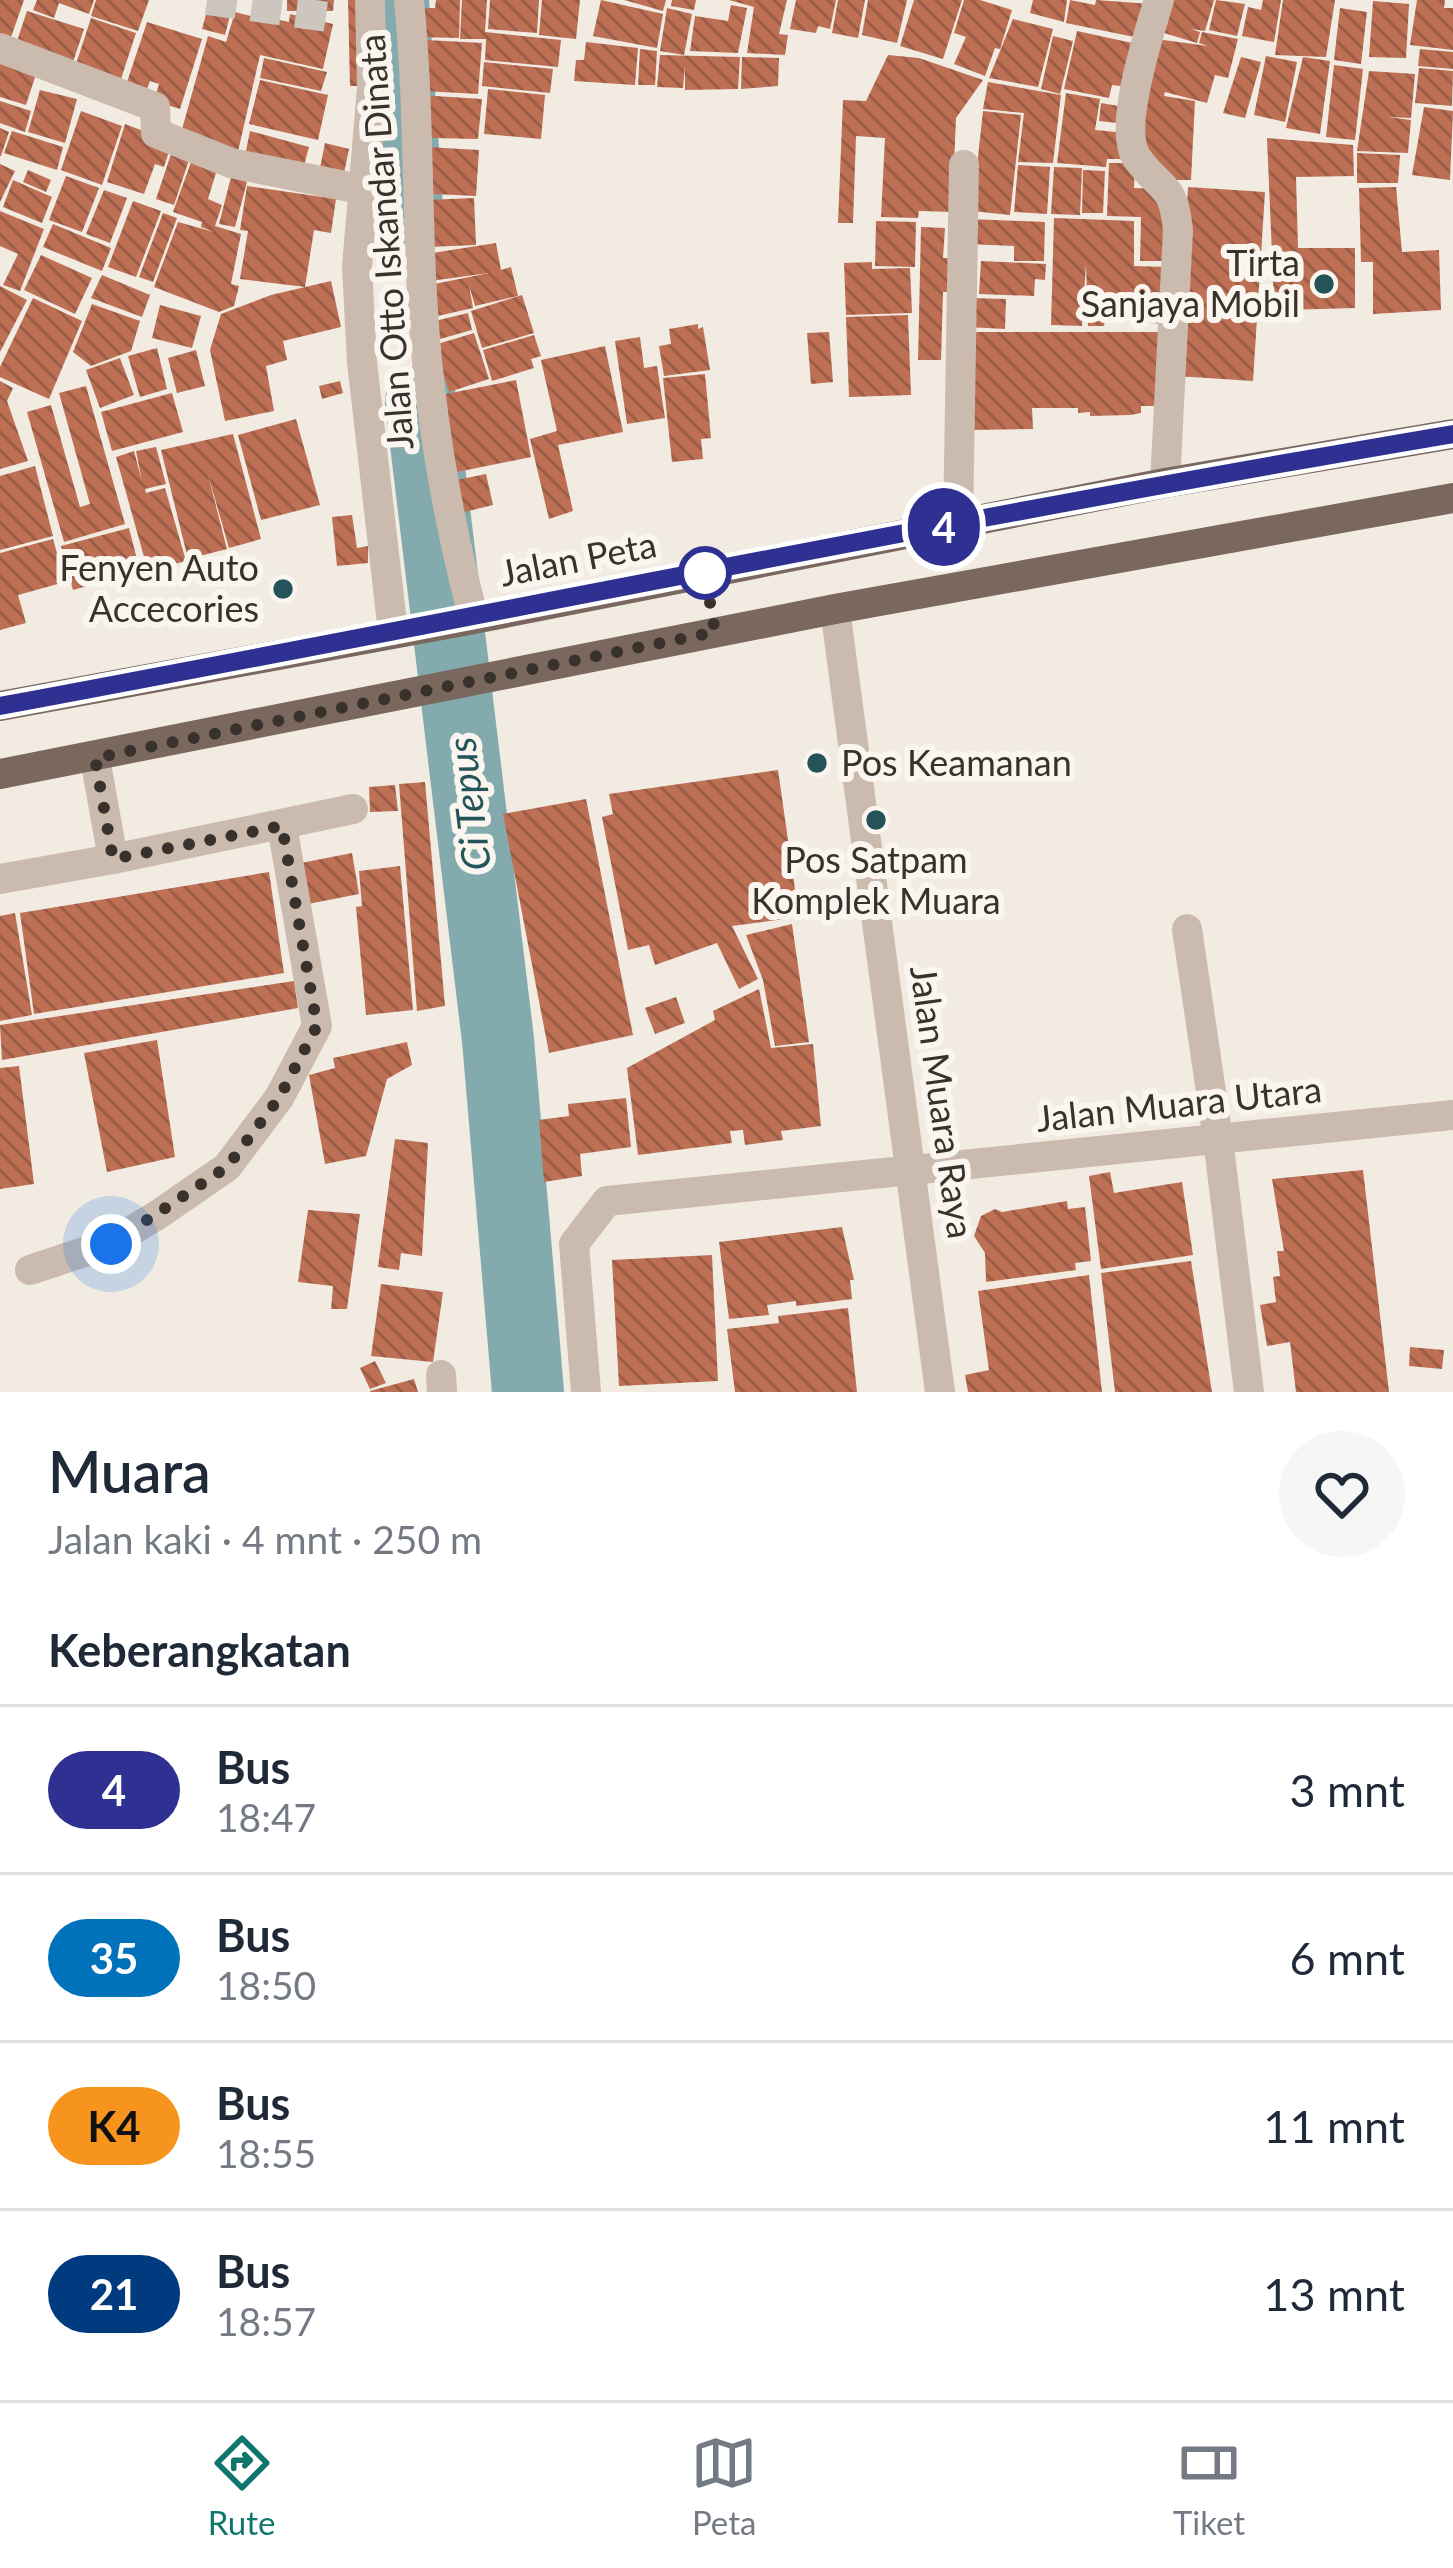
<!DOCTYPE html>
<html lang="id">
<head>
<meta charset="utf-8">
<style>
  body { margin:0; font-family:Lato,sans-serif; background:#f6f6f7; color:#1f2937; height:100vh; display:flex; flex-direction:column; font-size:45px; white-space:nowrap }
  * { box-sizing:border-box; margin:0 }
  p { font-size:39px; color:#747a83 }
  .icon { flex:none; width:66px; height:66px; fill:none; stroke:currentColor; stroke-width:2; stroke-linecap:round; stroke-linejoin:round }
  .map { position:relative; height:1392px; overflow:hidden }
  .sheet { display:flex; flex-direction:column; background:#fff; flex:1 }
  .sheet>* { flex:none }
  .badge { padding:0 24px; border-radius:39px; font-size:42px; line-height:78px }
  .you { position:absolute; width:60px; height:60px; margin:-30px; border:9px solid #fff; border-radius:50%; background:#1a73e8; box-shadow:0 0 0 18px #1a73e833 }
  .map>.badge { position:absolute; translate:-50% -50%; box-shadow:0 0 0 6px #fff }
  h2 { padding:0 48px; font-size:45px; line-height:108px }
  .round { display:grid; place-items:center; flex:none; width:126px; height:126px; border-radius:63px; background:#f6f6f7 }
  .head { display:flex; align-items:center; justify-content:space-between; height:204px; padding:0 48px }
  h1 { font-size:57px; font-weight:600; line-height:90px }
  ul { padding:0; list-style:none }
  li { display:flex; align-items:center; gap:36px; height:168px; padding:0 48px; border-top:3px solid #e0e1e3 }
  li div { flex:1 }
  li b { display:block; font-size:45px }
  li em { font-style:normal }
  li .badge { min-width:132px; font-weight:700; text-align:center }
  .menu { display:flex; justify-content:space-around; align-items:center; height:168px; border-top:3px solid #e0e1e3; background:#fff; font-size:33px; color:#747a83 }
  .menu a { display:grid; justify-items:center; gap:6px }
  .menu .active { color:#0f766e }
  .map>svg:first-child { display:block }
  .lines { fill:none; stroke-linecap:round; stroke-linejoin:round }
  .river { stroke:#83abae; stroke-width:72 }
  .building { fill:url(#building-back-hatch) }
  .minor-tunnel { stroke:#cdc6be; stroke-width:30; stroke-dasharray:30 15; stroke-linecap:butt }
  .minor { stroke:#cabbae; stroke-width:30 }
  .major { stroke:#7a685f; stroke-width:30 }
  .line-casing { stroke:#fff; stroke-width:27 }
  .line { stroke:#2e3192; stroke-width:18 }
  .walk { stroke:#39312c; stroke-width:12; stroke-dasharray:0 21.6 }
  .poi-dot { fill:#245459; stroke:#faf5ef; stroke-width:4.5 }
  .stop-dot { fill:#fff; stroke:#2e3192; stroke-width:6 }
  .labels { text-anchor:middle; stroke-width:12; stroke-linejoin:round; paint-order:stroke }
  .street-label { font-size:36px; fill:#39312c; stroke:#faf5ef }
  .poi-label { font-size:36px; fill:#39312c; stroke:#faf5ef; text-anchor:end }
  .water-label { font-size:39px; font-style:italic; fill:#245459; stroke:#faf5ef }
</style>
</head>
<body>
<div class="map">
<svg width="1453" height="1392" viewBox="0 0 1453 1392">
  <defs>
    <pattern id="building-back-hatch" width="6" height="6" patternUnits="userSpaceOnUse" patternTransform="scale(3)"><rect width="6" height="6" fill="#be7055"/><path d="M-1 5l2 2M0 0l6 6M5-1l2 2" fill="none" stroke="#9b5d47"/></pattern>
  </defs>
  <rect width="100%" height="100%" fill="#f2ebe2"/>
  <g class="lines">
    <g class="river">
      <polyline points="393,0 407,208"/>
      <polyline points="421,402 498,1040 528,1392"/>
    </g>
  </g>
  <g class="building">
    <polygon points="0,0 24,0 9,43 0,40"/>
    <polygon points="37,0 94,0 89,14 59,3 54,18 33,10"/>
    <polygon points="96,0 149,0 138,31 91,16"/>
    <polygon points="210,0 234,0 225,35 202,29"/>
    <polygon points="287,0 334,0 333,11 287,11"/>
    <polygon points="348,0 364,0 366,86 350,86"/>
    <polygon points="436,0 460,0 459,38 416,37 416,8 435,8"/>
    <polygon points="462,0 487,0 485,32 561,40 558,67 485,60 486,39 460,39"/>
    <polygon points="490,0 539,0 537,33 488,29"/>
    <polygon points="542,0 580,0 576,39 539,35"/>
    <polygon points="601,0 663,14 657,48 593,36"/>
    <polygon points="624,0 666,0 663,11"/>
    <polygon points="672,0 696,0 694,10 671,6"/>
    <polygon points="729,0 787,0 779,34 788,35 785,55 747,53 754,7"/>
    <polygon points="796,0 836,0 830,29 818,26 816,33 790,29"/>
    <polygon points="838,0 865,0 858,38 832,33"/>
    <polygon points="868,0 907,0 897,43 862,35"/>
    <polygon points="914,0 962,0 943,59 900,46"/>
    <polygon points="964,0 980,0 1012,10 1000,49 995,48 985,76 954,64 966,37 954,33"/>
    <polygon points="1033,0 1067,0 1064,22 1030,13"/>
    <polygon points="1070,0 1095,5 1096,0 1151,4 1144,39 1066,23"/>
    <polygon points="1172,0 1214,0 1205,31 1191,29 1200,32 1197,43 1164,33"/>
    <polygon points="1216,0 1245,4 1237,36 1209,30"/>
    <polygon points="1263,0 1281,0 1274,42 1242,36 1248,7 1261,10"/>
    <polygon points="1283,0 1335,0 1326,57 1275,55"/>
    <polygon points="1417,0 1445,0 1444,8 1453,8 1453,50 1410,45"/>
    <polygon points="1373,1 1409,4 1406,58 1369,57"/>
    <polygon points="731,5 747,8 738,53 690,51 695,16 728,21"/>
    <polygon points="667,8 692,14 684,55 660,51"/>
    <polygon points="1340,8 1367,12 1361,64 1334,60"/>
    <polygon points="27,11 84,29 72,65 15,47"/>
    <polygon points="235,12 270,21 271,18 289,22 290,14 333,24 323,69 260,55 237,156 179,140 208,36 226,42"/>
    <polygon points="91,18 136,33 120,82 75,67"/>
    <polygon points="1013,19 1053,29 1038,87 989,78"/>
    <polygon points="147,22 202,39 180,109 154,101 159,84 150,81 145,95 125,88"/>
    <polygon points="1077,31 1137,44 1128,87 1112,85 1109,98 1064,89"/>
    <polygon points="1202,32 1238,39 1228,78 1215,75 1207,103 1165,92 1164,96 1195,101 1191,180 1172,180 1139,147 1156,39 1208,46 1199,43"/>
    <polygon points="1053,36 1073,41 1060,94 1041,89"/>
    <polygon points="426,40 482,43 478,94 423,91"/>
    <polygon points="586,42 638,48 635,85 574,81 576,60 584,60"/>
    <polygon points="640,49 657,51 655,85 638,85"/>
    <polygon points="1420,49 1453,52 1453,69 1418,66"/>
    <polygon points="660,55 740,57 738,89 685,90 685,66 683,88 657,87"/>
    <polygon points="888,55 919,58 983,80 956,118 952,212 919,211 918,218 881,217 885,138 856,136 853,223 838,223 843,100 866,101"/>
    <polygon points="1266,56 1297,62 1285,122 1254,115"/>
    <polygon points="0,57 37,71 26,105 0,97"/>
    <polygon points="742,57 779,58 778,86 741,89"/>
    <polygon points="1241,57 1261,62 1245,118 1223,113"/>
    <polygon points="1303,57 1330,61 1320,134 1286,128"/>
    <polygon points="264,58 327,72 321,91 260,78"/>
    <polygon points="484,62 553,69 550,93 482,86"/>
    <polygon points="1334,65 1363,69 1355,140 1326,137"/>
    <polygon points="1419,68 1453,71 1452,106 1415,103"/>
    <polygon points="1369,71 1415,74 1411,118 1388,117 1411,120 1408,153 1357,151"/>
    <polygon points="260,80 328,95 318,140 249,124"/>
    <polygon points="988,82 1061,95 1053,163 1018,162 1024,113 983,109"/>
    <polygon points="488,89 545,95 541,139 484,134"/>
    <polygon points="40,90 77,99 65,143 28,132"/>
    <polygon points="1066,93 1100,99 1095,130 1127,133 1124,159 1107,159 1106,167 1057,163"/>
    <polygon points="420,95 482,99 478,139 431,138"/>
    <polygon points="0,101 31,111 25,132 0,123"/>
    <polygon points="1101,103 1130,108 1127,124 1099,121"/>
    <polygon points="1424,107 1453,111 1450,180 1412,175"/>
    <polygon points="81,111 122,126 102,185 61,170"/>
    <polygon points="983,111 1021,115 1010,215 972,211"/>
    <polygon points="125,124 172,142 164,167 155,164 144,194 107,182"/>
    <polygon points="0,128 9,132 1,156 0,156"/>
    <polygon points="12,131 63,147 57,170 4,153"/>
    <polygon points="250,131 309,147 302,173 244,161"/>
    <polygon points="1267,138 1353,145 1354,176 1296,177 1298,248 1355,248 1355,308 1286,310 1285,300 1274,301"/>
    <polygon points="325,143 349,149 344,173 320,168"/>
    <polygon points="174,145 192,151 174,205 156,199"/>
    <polygon points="427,147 479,150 476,196 433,194 433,182 426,181"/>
    <polygon points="1357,153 1400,155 1398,183 1357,183"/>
    <polygon points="194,154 219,163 208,199 222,205 215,226 241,234 231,284 239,286 234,306 219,312 154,287 178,222 214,232 201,227 202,222 173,212"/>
    <polygon points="1109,163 1135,163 1134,188 1164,189 1171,261 1140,261 1141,217 1107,216"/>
    <polygon points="0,164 15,171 0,202"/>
    <polygon points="1018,165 1050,167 1047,214 1014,212"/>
    <polygon points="1054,167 1082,168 1080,215 1051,214"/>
    <polygon points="28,170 51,180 46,192 23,182"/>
    <polygon points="1083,170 1105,171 1103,213 1082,213"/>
    <polygon points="66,176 99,188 82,232 49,220"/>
    <polygon points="231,177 247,182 235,227 219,224"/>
    <polygon points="13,180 52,197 42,223 3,207"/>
    <polygon points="247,186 336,199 331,233 314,230 305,287 240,279 248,231 240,230"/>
    <polygon points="1188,187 1265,192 1253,381 1176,376"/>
    <polygon points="1396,187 1402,252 1439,250 1441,310 1373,314 1373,262 1361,262 1359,188"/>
    <polygon points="104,190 127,198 110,243 86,234"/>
    <polygon points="474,198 476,245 428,247 426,200"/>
    <polygon points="133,201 161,211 136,277 108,267"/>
    <polygon points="0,211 44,229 20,291 3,285 18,254 0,246"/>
    <polygon points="163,213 177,218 153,282 139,277"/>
    <polygon points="1054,218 1134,221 1134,266 1168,267 1165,324 1105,320 1104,326 1088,326 1086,264 1082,326 1051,325"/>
    <polygon points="970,219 1045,222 1044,261 1014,261 1014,246 968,244"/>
    <polygon points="876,221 916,222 915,267 875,266"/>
    <polygon points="53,224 111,248 102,271 43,247"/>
    <polygon points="921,227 945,228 943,258 951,258 950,292 943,292 941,360 918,360"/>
    <polygon points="496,243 501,270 511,267 518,296 475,306 469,285 473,308 433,317 429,285 489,273 430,281 426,254"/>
    <polygon points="41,255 92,278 75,314 24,290"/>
    <polygon points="981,261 1046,264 1045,280 1035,279 1034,296 979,294"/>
    <polygon points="872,262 872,269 910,268 912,313 846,315 844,263"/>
    <polygon points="102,275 150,295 142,317 91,298"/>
    <polygon points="331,281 341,327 283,341 287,360 266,366 274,411 225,421 210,350 221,314 271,295"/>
    <polygon points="0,286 27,300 0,352"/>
    <polygon points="522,295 534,333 482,348 471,311"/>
    <polygon points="33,298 82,321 49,399 0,377 0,367"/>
    <polygon points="969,298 1006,299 1005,329 968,327"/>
    <polygon points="92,304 140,321 131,351 91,366 73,352"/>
    <polygon points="160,305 201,316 192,348 152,338"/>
    <polygon points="468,313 472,330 440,339 435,321"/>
    <polygon points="908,315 911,395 849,397 846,317"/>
    <polygon points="698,324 698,329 703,327 710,370 664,376 659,346 671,344 669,329"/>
    <polygon points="829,332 833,382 811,384 807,333"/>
    <polygon points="972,332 1167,332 1166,406 1141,406 1141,413 1130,415 1090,416 1090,412 1078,413 1078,408 1032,408 1033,429 972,430"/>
    <polygon points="474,333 489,379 449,392 434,345"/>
    <polygon points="534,335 541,356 531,359 534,368 492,381 483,350"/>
    <polygon points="640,337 644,368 657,366 665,418 627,424 615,341"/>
    <polygon points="605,346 623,432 558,445 573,511 549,519 530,439 557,431 541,360"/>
    <polygon points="157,348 167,389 140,397 128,356"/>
    <polygon points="196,350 205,386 177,393 168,358"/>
    <polygon points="120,358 134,395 100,408 86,370"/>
    <polygon points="705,374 711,438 701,439 703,459 672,462 663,378"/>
    <polygon points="516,380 531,457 457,472 441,395"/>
    <polygon points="0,381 13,388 7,401 28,461 0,469"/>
    <polygon points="340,381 343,393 322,399 319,386"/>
    <polygon points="86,386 125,524 64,542 27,412 51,405 80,507 90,504 59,393"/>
    <polygon points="172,393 183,432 112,451 101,412"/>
    <polygon points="296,419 320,505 261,520 238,435"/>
    <polygon points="233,434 261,539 229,548 207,471 227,549 188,559 161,450"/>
    <polygon points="156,447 166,484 145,489 146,493 165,488 186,561 148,571 116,457 134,451 142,481 136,451"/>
    <polygon points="35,466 53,536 0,550 0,476"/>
    <polygon points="486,474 493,505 452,515 447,482"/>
    <polygon points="352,515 357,548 368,546 368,563 337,566 332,517"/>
    <polygon points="129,528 140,571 73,590 61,546"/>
    <polygon points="53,539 65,582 18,595 26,623 0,630 0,553"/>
    <polygon points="827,753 830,769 806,772 804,756"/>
    <polygon points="778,770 799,917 732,926 758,979 739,989 717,943 655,965 649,945 628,950 602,817 613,814 609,794"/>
    <polygon points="425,782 445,1006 417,1011 399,784"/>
    <polygon points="395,785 398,811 370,812 369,787"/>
    <polygon points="586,799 633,1035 549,1053 503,814"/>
    <polygon points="352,853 359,894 303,905 296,864"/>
    <polygon points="400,866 413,1010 366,1015 356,907 362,906 359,871"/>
    <polygon points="269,872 284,973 34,1014 20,913"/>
    <polygon points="15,913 32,1015 0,1021 0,916"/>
    <polygon points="792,924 809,1042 775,1046 763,980 746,935"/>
    <polygon points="294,981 298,1008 2,1060 0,1025"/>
    <polygon points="759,989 771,1048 813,1044 821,1126 781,1131 783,1140 745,1145 743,1130 730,1131 732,1143 638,1155 627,1068 715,1020 713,1011"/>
    <polygon points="676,997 685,1023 655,1034 645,1008"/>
    <polygon points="157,1040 175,1157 107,1172 84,1053"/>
    <polygon points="407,1042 412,1065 387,1079 366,1156 325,1164 309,1075 335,1068 333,1058"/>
    <polygon points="19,1066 34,1184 0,1189 0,1068"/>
    <polygon points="626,1098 631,1147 580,1154 582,1176 544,1182 539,1120 569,1116 568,1104"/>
    <polygon points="395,1139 428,1143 422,1256 401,1253 399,1270 378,1267"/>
    <polygon points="1363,1170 1389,1392 1296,1392 1290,1342 1267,1346 1260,1305 1276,1302 1273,1277 1280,1276 1277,1251 1284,1251 1272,1179"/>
    <polygon points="1110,1172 1114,1193 1182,1182 1193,1255 1101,1269 1089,1176"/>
    <polygon points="1067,1201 1068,1209 1085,1207 1091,1261 1075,1263 1076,1270 986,1282 985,1253 974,1236 981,1216 995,1209 1002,1212"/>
    <polygon points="308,1210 360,1214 347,1309 331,1309 333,1286 298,1282"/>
    <polygon points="842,1227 854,1280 850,1280 852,1299 796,1306 796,1301 767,1305 769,1315 729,1319 719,1242"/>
    <polygon points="712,1255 718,1381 619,1386 612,1260"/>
    <polygon points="1191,1261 1212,1392 1115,1392 1101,1273"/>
    <polygon points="1089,1275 1102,1392 968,1392 965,1375 989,1370 978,1291"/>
    <polygon points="381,1284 443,1292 433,1362 371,1356"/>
    <polygon points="848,1308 857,1392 735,1392 727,1329 779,1323 778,1316"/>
    <polygon points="1410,1347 1444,1350 1442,1369 1409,1366"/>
    <polygon points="375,1361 386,1383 370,1389 360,1368"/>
    <polygon points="414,1379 418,1392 370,1392 370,1391"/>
  </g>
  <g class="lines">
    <polyline class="minor-tunnel" points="207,0 335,18"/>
    <g class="minor">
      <polyline points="370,0 372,88 357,267 362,362 393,632"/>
      <path d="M409,0C418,92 417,183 421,275C426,392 444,506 474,619"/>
      <path d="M1159,0C1149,33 1117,129 1137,158C1161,192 1173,181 1178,230L1165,483"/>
      <polyline points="0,48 155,107 156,133 231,163 365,190"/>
      <polyline points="958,524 964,165"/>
      <polyline points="835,609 940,1392"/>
      <polyline points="95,758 113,859 353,809"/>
      <polyline points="0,879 113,859"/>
      <polyline points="1187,929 1218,1139 1249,1392"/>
      <polyline points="30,1270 111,1243 159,1214 227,1167 279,1098 317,1026 282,826"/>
      <polyline points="441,1375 442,1392"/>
      <polyline points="586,1392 574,1244 607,1201 1453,1115"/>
    </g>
    <g class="major">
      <polyline points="0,706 474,619 1165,483 1453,434"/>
      <polyline points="0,774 835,609 1453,498"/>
    </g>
  </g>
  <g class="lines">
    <defs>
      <path id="line" d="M0,706C485,616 967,516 1453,434"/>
    </defs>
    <use href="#line" class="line-casing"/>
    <use href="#line" class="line"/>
    <polyline class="walk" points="111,1244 227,1167 279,1098 317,1026 282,826 113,859 95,758 715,632 705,573"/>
  </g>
  <g class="poi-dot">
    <circle cx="1324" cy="284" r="12"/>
    <circle cx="283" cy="589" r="12"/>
    <circle cx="817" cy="763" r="12"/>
    <circle cx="876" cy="820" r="12"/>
  </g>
  <circle class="stop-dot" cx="705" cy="573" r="24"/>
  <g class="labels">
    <g class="street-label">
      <text transform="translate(386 242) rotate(-94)" y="13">Jalan Otto Iskandar Dinata</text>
      <text transform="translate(578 559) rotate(-11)" y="13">Jalan Peta</text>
      <text transform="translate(942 1102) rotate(82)" y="13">Jalan Muara Raya</text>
      <text transform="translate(1179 1104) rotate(-6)" y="13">Jalan Muara Utara</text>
    </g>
    <g class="poi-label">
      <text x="1300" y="276">Tirta<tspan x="1300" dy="41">Sanjaya Mobil</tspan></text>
      <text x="259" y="581">Fenyen Auto<tspan x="259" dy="41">Accecories</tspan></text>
      <text x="841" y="776" text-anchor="start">Pos Keamanan</text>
      <text x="876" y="873" text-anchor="middle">Pos Satpam<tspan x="876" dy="41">Komplek Muara</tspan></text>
    </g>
    <g class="water-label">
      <text transform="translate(469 804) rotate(-97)" y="14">Ci Tepus</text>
    </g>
  </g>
</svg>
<div class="you" style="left:111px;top:1244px"></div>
<b class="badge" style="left:944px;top:527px;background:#2e3192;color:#fff">4</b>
</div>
<section class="sheet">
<div class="head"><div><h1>Muara</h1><p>Jalan kaki · 4 mnt · 250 m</p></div><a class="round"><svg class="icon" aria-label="heart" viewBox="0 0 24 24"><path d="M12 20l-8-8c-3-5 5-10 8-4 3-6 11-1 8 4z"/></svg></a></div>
<h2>Keberangkatan</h2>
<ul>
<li><span class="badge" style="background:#2e3192;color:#fff">4</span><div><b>Bus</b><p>18:47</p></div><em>3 mnt</em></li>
<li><span class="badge" style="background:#0072bc;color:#fff">35</span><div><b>Bus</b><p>18:50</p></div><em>6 mnt</em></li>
<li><span class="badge" style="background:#f7941d;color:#111">K4</span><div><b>Bus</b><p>18:55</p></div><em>11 mnt</em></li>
<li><span class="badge" style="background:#003b80;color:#fff">21</span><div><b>Bus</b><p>18:57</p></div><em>13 mnt</em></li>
</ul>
</section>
<nav class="menu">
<a class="active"><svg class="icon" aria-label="directions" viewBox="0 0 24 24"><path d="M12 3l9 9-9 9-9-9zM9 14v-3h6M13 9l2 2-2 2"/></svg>Rute</a>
<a><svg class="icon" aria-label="map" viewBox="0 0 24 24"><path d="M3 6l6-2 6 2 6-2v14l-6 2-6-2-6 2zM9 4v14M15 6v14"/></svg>Peta</a>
<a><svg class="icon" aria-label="tickets" viewBox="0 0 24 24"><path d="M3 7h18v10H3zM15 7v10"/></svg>Tiket</a>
</nav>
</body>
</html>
